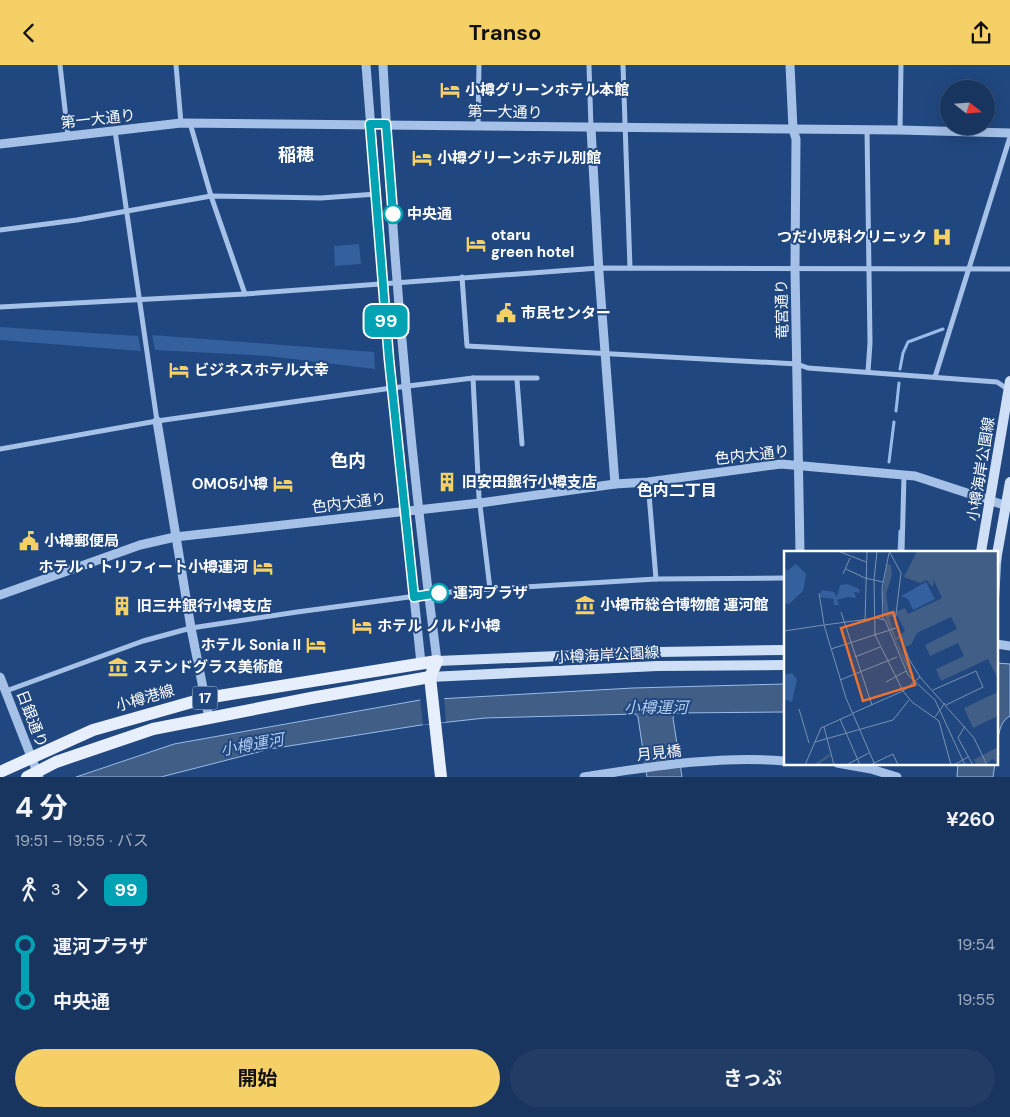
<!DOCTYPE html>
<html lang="ja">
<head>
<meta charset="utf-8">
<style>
  body { margin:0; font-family:"DM Sans","Noto Sans JP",sans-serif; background:#213d65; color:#f1f3f6; height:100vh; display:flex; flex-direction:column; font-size:19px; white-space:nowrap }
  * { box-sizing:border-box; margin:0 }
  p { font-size:16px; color:#9fabbd }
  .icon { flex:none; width:28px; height:28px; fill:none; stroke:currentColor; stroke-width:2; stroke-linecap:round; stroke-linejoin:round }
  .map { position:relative; height:712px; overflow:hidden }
  .sheet { display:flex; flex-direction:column; background:#18355f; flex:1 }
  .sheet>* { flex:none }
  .badge { padding:0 10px; border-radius:8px; font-size:18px; line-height:32px }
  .needle { width:32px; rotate:107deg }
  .buttons { position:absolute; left:940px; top:15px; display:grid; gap:10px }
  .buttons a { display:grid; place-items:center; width:55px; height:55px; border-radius:50%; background:#18355f; box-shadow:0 5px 20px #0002,0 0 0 1px #365074; font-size:25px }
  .map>.badge { position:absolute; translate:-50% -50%; box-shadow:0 0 0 2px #fff }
  .legs { display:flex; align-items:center; gap:8px; height:55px; padding:0 15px; font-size:16px }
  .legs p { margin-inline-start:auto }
  .headline { display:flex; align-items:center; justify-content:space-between; height:85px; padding:0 15px }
  h1 { font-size:28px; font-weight:700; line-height:38px }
  .button { display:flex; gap:10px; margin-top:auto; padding:10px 15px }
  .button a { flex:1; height:58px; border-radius:30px; background:#f4d066; color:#111; font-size:20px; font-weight:700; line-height:58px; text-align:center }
  .button a+a { background:#213d65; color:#f1f3f6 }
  ul { padding:0 15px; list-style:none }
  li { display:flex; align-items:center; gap:18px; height:55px; font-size:19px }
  li i { display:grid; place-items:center; width:8px; height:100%; margin:0 6px; background:currentColor }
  li i::after { content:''; width:12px; height:12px; margin:-6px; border:4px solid; border-radius:50%; background:#18355f }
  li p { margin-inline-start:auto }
  li:first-child i { background:linear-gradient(#0000 50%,currentColor 0) }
  li:last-child i { background:linear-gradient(currentColor 50%,#0000 0) }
  header { display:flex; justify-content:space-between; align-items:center; height:65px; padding:0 15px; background:#f4d066; color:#111; font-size:22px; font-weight:700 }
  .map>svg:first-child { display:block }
  .green { fill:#34609d }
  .water { fill:#415e87; stroke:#99bbe9 }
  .pier { fill:#20477f }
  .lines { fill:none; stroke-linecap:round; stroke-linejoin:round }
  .stream { stroke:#99bbe9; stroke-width:3 }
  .minor { stroke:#a5c1e7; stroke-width:5 }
  .tertiary { stroke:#a5c1e7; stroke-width:9 }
  .secondary { stroke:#cfdff6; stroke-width:10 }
  .primary { stroke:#e7effd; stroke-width:12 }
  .line-1-casing { stroke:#fff; stroke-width:11 }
  .line-1 { stroke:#00a3b4; stroke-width:8 }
  .stop-1-dot { fill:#fff; stroke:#00a3b4; stroke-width:2.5 }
  .labels { text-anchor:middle; stroke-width:4; stroke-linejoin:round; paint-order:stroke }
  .shield { fill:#20477f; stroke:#bcc8d9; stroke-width:1 }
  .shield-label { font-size:14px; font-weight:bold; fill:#fff }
  .poi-label { font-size:15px; font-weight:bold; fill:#fff; stroke:#20477f; text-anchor:start }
  .street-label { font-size:15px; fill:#fff; stroke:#20477f }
  .stop-label { font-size:15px; font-weight:bold; fill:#fff; stroke:#20477f; text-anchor:start }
  .neighbourhood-label { font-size:16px; font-weight:bold; fill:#fff; stroke:#20477f }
  .water-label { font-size:16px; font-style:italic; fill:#b0cbef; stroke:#20477f }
  .quarter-label { font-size:18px; font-weight:bold; fill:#fff; stroke:#20477f }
  .inset-river { fill:none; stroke:#415e87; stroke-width:2.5 }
  .inset-road { fill:none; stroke:#7991b2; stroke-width:1 }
  .view { fill:#eb7230; fill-opacity:0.15; stroke:#eb7230; stroke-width:2.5 }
  .inset-edge { fill:none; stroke:#fff; stroke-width:2.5 }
</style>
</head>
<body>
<header><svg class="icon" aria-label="back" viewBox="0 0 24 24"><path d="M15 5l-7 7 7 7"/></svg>Transo<svg class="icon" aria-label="share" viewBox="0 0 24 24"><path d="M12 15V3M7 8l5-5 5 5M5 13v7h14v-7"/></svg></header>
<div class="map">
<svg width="1010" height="712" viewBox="0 0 1010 712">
  <rect width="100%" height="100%" fill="#20477f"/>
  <g class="green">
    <polygon points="359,179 361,199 335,201 334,181"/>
    <polygon points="0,262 138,271 141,286 0,275"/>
    <polygon points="152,270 374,287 375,304 268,291 155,285"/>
  </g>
  <g class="water">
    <path d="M996,598L1010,599V651C997,658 998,678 996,691Z"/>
    <polygon points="785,619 785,647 675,648 673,653 682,712 647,712 638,652 636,649 485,653 421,660 270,684 161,712 76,712 174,679 420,635 633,623"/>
    <polygon points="958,698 995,698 993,712 957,712"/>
  </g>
  <polygon class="pier" points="444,631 446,657 423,660 420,633"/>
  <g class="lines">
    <g class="stream">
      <polyline points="900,304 903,288 908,277 943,264"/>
      <polyline points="896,346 899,318"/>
      <polyline points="889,397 894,357"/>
      <polyline points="899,487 900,466"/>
    </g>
    <g class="minor">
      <polyline points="60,0 68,71"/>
      <polyline points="176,0 181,58"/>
      <polyline points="589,0 591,63"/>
      <polyline points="623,0 630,203"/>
      <polyline points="190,58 211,131 245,229"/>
      <polyline points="478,61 479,0"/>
      <polyline points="867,65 870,278 868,307"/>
      <polyline points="900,65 901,0"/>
      <polyline points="115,66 157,356"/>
      <polyline points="0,165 77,155 211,131 321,133 377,129"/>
      <polyline points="462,212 467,281 797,299 808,303 997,317 1009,325"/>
      <polyline points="0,242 245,229 599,203 1010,204"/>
      <polyline points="935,312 1010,72"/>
      <polyline points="473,313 479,432 490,524"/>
      <polyline points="517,315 522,379"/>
      <polyline points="0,384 157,356 392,323 473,313 537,313"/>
      <polyline points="648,417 656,514"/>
      <polyline points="902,487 904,410"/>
      <polyline points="996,543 999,492"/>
      <polyline points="6,626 143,576 191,563 297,547 439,528 490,524 656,514 785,513"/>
    </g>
    <g class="tertiary">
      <polyline points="366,0 389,294 421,598"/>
      <path d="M383,0C393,199 411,398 437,596"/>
      <polyline points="790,0 793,64 796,74 795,204 800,487"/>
      <polyline points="591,63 599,208 615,419"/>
      <polyline points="0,79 181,58 900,65 1010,68"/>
      <polyline points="157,356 191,563 209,653"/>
      <polyline points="0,530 140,480 175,472 480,438 615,419 648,417 781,399 915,411 1010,442"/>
      <polyline points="996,579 1010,581"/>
      <polyline points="0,612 39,712"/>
      <polyline points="837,698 871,704 897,712"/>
      <path d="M584,712C649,702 719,690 785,696"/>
    </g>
    <g class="secondary">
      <polyline points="981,487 1010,316"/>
      <polyline points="996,495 1010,417"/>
      <polyline points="437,596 659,587 785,585"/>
      <polyline points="430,612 657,601 785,600"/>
    </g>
    <g class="primary">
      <polyline points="0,707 93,665 206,633 437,596 430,612 441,712"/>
      <polyline points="27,712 56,697 153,664 311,633 430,612"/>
    </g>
  </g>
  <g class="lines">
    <defs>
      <polyline id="line-1" points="393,149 386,59 370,59 389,294 414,532 439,528"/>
    </defs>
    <use href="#line-1" class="line-1-casing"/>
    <use href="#line-1" class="line-1"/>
  </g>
  <defs>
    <symbol id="hotel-bare" viewBox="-9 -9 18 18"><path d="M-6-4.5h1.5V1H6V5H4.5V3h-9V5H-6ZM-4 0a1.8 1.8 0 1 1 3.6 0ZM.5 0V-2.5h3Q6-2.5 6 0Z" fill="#f4d066" stroke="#20477f" stroke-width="2.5" paint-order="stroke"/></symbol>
    <symbol id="hospital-bare" viewBox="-9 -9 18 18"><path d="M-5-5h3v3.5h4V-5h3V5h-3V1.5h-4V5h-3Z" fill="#f4d066" stroke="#20477f" stroke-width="2.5" paint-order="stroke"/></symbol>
    <symbol id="civic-bare" viewBox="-9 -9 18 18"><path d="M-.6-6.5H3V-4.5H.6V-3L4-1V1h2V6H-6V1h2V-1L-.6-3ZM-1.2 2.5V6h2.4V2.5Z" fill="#f4d066" stroke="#20477f" stroke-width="2.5" paint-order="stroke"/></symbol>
    <symbol id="building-bare" viewBox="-9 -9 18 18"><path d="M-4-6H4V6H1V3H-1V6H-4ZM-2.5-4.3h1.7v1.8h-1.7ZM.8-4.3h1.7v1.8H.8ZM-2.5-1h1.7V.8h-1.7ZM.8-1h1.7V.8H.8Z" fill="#f4d066" stroke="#20477f" stroke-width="2.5" paint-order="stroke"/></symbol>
    <symbol id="museum-bare" viewBox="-9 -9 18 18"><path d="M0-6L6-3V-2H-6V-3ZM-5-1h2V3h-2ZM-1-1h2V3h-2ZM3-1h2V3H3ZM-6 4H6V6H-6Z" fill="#f4d066" stroke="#20477f" stroke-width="2.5" paint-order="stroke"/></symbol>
  </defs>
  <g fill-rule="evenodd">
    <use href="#hotel-bare" x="436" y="11" width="28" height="28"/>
    <use href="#hotel-bare" x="408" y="79" width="28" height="28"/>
    <use href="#hospital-bare" x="928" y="158" width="28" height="28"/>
    <use href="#hotel-bare" x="462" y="165" width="28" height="28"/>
    <use href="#civic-bare" x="492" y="234" width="28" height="28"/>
    <use href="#hotel-bare" x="165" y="291" width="28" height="28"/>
    <use href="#building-bare" x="433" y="403" width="28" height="28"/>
    <use href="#hotel-bare" x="269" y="405" width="28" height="28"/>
    <use href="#civic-bare" x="15" y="462" width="28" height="28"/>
    <use href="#hotel-bare" x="249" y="488" width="28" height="28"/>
    <use href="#museum-bare" x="571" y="526" width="28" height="28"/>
    <use href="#building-bare" x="108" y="527" width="28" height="28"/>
    <use href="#hotel-bare" x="348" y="547" width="28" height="28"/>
    <use href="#hotel-bare" x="302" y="566" width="28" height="28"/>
    <use href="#museum-bare" x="104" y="588" width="28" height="28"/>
  </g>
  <g class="stop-1-dot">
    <circle cx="393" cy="149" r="9"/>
    <circle cx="439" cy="528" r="9"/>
  </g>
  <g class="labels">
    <rect class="shield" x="192.5" y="621.5" width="25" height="23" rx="4"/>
    <g class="shield-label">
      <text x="205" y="638">17</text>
    </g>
    <g class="poi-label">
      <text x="465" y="30">小樽グリーンホテル本館</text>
      <text x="437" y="98">小樽グリーンホテル別館</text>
      <text x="491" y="175">otaru<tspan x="491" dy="17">green hotel</tspan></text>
      <text x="927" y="177" text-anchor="end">つだ小児科クリニック</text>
      <text x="521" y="253">市民センター</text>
      <text x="194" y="310">ビジネスホテル大幸</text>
      <text x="462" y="422">旧安田銀行小樽支店</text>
      <text x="268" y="424" text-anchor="end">OMO5小樽</text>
      <text x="44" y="481">小樽郵便局</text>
      <text x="248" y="507" text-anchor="end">ホテル・トリフィート小樽運河</text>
      <text x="600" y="545">小樽市総合博物館 運河館</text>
      <text x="137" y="546">旧三井銀行小樽支店</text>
      <text x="377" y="566">ホテル ノルド小樽</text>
      <text x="301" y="585" text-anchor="end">ホテル Sonia II</text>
      <text x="133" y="607">ステンドグラス美術館</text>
    </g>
    <g class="street-label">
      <text transform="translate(505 47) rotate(1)" y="5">第一大通り</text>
      <text transform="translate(98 54) rotate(-6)" y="5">第一大通り</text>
      <text transform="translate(782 244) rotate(-91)" y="5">竜宮通り</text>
      <text transform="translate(752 390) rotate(-6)" y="5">色内大通り</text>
      <text transform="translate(981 404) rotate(-81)" y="5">小樽海岸公園線</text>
      <text transform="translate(349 438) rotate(-7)" y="5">色内大通り</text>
      <text transform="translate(607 590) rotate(-3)" y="5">小樽海岸公園線</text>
      <text transform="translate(145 633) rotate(-16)" y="5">小樽港線</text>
      <text transform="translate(32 654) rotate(69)" y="5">日銀通り</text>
      <text transform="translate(659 688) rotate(-6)" y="5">月見橋</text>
    </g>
    <g class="stop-label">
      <text x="407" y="154">中央通</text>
      <text x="453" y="533">運河プラザ</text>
    </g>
    <g class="neighbourhood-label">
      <text x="677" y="431">色内二丁目</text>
    </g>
    <g class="water-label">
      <text x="656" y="648">小樽運河</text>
      <text transform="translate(252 679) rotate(-10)" y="6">小樽運河</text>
    </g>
    <g class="quarter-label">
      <text x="296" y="96">稲穂</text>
      <text x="348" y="402">色内</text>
    </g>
  </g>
  <g transform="translate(784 486)">
    <rect width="214" height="214" fill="#20477f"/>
    <path d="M12,13L22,23L21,30L19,40L5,53L0,52V16L3,20ZM142,31L151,48L129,59L124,48L117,45ZM64,33L75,38L76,42L70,41L72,47L64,46L53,49L55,54H50V48L35,46L38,39L50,41L53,46L56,34ZM8,122L13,128L8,151L0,148V124Z" fill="#34609d"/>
    <path d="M133,0H214V128L204,108L157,130L152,118L180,105L174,92L146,105L141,94L173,78L167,66L133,82L127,94L121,96L117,87L112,89L131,127L125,122L101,66L98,44L103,13L107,14L108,24L102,43L105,63L121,57L124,63L158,47L149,27L150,34L147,35L143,29L136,32L120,26ZM113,64L121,80L112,87L105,66ZM214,141V165L189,177L180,157ZM214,196V214L209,208L201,214H194L189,209Z" fill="#415e87" fill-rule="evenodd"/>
    <path class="inset-river" d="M31,214L46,204"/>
    <path class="inset-road" d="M54,0L82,11M93,0L90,29L91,84L119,140L128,151L155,170L167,214M105,0L117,22L111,71L125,108L136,126L190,187L203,214M62,18L81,27L99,31M59,23L66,7M35,42L40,73M57,61L88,154M99,68L98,37L105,2M81,70L83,0M40,74L92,67L101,69L124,124L151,149L181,214M0,80L40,74L62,147L91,214M47,98L112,77M71,106L96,96M56,129L113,106M102,131L122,120M149,139L192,120L199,136L162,154M15,158L25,192M69,162L119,140L136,126M151,166L161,152M56,168L76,214M181,175L174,187L189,214M40,176L50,214M31,191L109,169L125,149M21,214L37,177L68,163M62,214L85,202M86,214L109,203L114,214M170,214L184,206"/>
    <path class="view" d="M109,61L131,134L79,150L57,77Z"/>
    <rect width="214" height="214" class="inset-edge"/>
  </g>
</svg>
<div class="buttons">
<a><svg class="needle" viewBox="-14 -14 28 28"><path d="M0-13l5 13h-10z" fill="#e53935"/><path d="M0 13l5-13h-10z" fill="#9fabbd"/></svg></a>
</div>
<b class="badge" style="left:386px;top:256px;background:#00a3b4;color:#fff">99</b>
</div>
<section class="sheet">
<div class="headline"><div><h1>4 分</h1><p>19:51 – 19:55 · バス</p></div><b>¥260</b></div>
<div class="legs"><svg class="icon" aria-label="walk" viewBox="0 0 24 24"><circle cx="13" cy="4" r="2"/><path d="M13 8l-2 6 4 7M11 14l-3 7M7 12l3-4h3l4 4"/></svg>3<svg class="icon" aria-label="forward" viewBox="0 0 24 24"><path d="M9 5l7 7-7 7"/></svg><b class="badge" style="background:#00a3b4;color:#fff">99</b></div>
<ul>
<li><i style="color:#00a3b4"></i><b>運河プラザ</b><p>19:54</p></li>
<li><i style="color:#00a3b4"></i><b>中央通</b><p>19:55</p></li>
</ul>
<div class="button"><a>開始</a><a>きっぷ</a></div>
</section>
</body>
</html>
